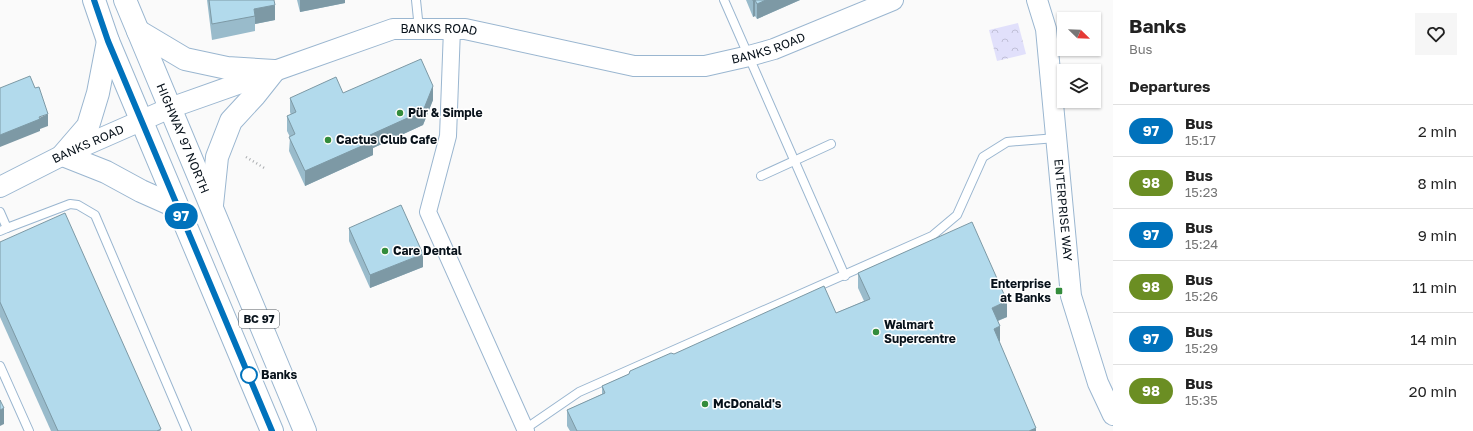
<!DOCTYPE html>
<html lang="en">
<head>
<meta charset="utf-8">
<style>
  body { margin:0; font-family:"Golos Text",sans-serif; background:#f6f6f6; color:#222; height:100vh; display:flex; flex-direction:column; font-size:15px; white-space:nowrap }
  * { box-sizing:border-box; margin:0 }
  p { font-size:13px; color:#767676 }
  .icon { flex:none; width:22px; height:22px; fill:none; stroke:currentColor; stroke-width:2; stroke-linecap:round; stroke-linejoin:round }
  .map { position:relative; flex:1; overflow:hidden }
  .sheet { display:flex; flex-direction:column; background:#fff; width:360px }
  .sheet>* { flex:none }
  .badge { padding:0 8px; border-radius:13px; font-size:14px; line-height:26px }
  .needle { width:26px; rotate:113deg }
  .fabs { position:absolute; left:1057px; top:12px; display:grid; gap:8px }
  .fabs a { display:grid; place-items:center; width:44px; height:44px; border-radius:0px; background:#fff; box-shadow:0 1px 3px #0004; font-size:20px }
  .map>.badge { position:absolute; translate:-50% -50%; box-shadow:0 0 0 2px #fff }
  h2 { padding:0 16px; font-size:15px; line-height:36px }
  .round { display:grid; place-items:center; flex:none; width:42px; height:42px; border-radius:0px; background:#f6f6f6 }
  .headline { display:flex; align-items:center; justify-content:space-between; height:68px; padding:0 16px }
  h1 { font-size:19px; font-weight:700; line-height:30px }
  ul { padding:0; list-style:none }
  li { display:flex; align-items:center; gap:12px; height:52px; padding:0 16px; border-top:1px solid #e0e0e0 }
  li div { flex:1 }
  li b { display:block; font-size:15px }
  li em { font-style:normal }
  li .badge { min-width:44px; font-weight:700; text-align:center }
  main { display:flex; flex:1; min-height:0 }
  .map>svg:first-child { display:block }
  .forest { fill:url(#forest-crowns) }
  .lines { fill:none; stroke-linecap:round; stroke-linejoin:round }
  .service-casing { stroke:#9ab6d0; stroke-width:10 }
  .minor-casing { stroke:#9ab6d0; stroke-width:18 }
  .tertiary-casing { stroke:#9ab6d0; stroke-width:22 }
  .trunk-casing { stroke:#9ab6d0; stroke-width:24 }
  .path { stroke:#aaadb0; stroke-width:2.5; stroke-dasharray:1 3; stroke-linecap:butt }
  .service { stroke:#fff; stroke-width:8 }
  .minor { stroke:#fff; stroke-width:16 }
  .tertiary { stroke:#fff; stroke-width:20 }
  .trunk { stroke:#fff; stroke-width:22 }
  .wall { fill:#99bbcb }
  .shaded-wall { fill:#7d99a5 }
  .building { fill:#b2daec; stroke:#7d99a5 }
  .line-casing { stroke:#fff; stroke-width:9 }
  .line { stroke:#0072bc; stroke-width:6 }
  .poi-dot { fill:#348c3c; stroke:#fff; stroke-width:1.5 }
  .stop-dot { fill:#fff; stroke:#0072bc; stroke-width:2 }
  .labels { text-anchor:middle; stroke-width:3; stroke-linejoin:round; paint-order:stroke }
  .shield { fill:#fff; stroke:#52595f; stroke-width:1 }
  .shield-label { font-size:11px; font-weight:bold; fill:#08121b }
  .street-label { font-size:12px; fill:#08121b; stroke:#fff }
  .poi-label { font-size:12px; font-weight:bold; fill:#08121b; stroke:#fff; text-anchor:start }
  .stop-label { font-size:12px; font-weight:bold; fill:#08121b; stroke:#fff; text-anchor:start }
</style>
</head>
<body>
<main>
<div class="map">
<svg width="1113" height="431" viewBox="0 0 1113 431">
  <defs>
    <pattern id="forest-crowns" width="20" height="18" patternUnits="userSpaceOnUse"><rect width="20" height="18" fill="#e1e0fb"/><path d="M2 6a3 3 0 1 1 6 0M12 15a3 3 0 1 1 6 0" fill="none" stroke="#c0bfd7"/></pattern>
  </defs>
  <rect width="100%" height="100%" fill="#fafafa"/>
  <polygon class="forest" points="1018,23 1026,54 997,61 989,30"/>
  <g class="lines">
    <defs>
      <g id="service">
        <polyline points="416,0 419,29"/>
        <polyline points="724,0 845,276"/>
        <polyline points="761,176 831,144"/>
        <polyline points="0,212 7,228 0,231"/>
        <polyline points="7,228 70,204 78,205 95,215 187,431"/>
        <polyline points="0,366 29,431"/>
        <polyline points="525,429 579,392 932,236 957,215 983,157 1007,142 1056,138"/>
      </g>
      <polyline id="minor" points="452,29 448,136 428,212 526,431"/>
      <g id="tertiary">
        <path id="s1" d="M1037,0L1046,29L1071,296L1098,383L1113,415"/>
        <path id="s2" d="M0,187L63,155L170,108L393,29H465L634,66H705L749,56L774,49L893,0"/>
      </g>
      <g id="trunk">
        <polyline points="94,0 108,41 272,431"/>
        <path id="s3" d="M125,0L305,431"/>
        <polyline points="138,31 185,59 227,68 274,71"/>
        <polyline points="108,41 98,93 88,126 63,155 106,172 141,191 177,207"/>
        <polyline points="212,205 217,157 231,121 255,95 274,71"/>
      </g>
    </defs>
    <use href="#service" class="service-casing"/>
    <use href="#minor" class="minor-casing"/>
    <use href="#tertiary" class="tertiary-casing"/>
    <use href="#trunk" class="trunk-casing"/>
    <polyline class="path" points="246,157 266,169"/>
    <use href="#service" class="service"/>
    <use href="#minor" class="minor"/>
    <use href="#tertiary" class="tertiary"/>
    <use href="#trunk" class="trunk"/>
  </g>
  <g class="wall">
    <polygon points="207,0 274,0 275,20 255,24 255,31 212,40"/>
    <polygon points="297,0 345,0 345,3 300,12"/>
    <polygon points="746,0 800,0 757,19 755,16 753,17"/>
    <polygon points="343,93 433,100 423,125 373,148 373,155 305,186 289,151 290,137 287,131 287,116 291,115 290,112 290,98"/>
    <polygon points="349,228 423,267 370,288 349,241"/>
    <polygon points="0,242 161,431 51,431 0,317"/>
    <polygon points="858,273 1007,317 998,321 1000,341 999,342 1036,431 570,431 567,426 567,410 602,394 602,386 674,354 836,313 864,301 858,288"/>
  </g>
  <g class="shaded-wall">
    <polygon points="300,0 345,0 345,3 300,12"/>
    <polygon points="755,0 755,16 753,17 753,1"/>
    <polygon points="766,0 800,0 757,19 757,4"/>
    <polygon points="275,5 275,20 255,24 255,16 254,9"/>
    <polygon points="433,86 433,100 423,125 373,148 373,155 305,186 305,171"/>
    <polygon points="48,114 48,126 40,129 40,131 0,147 0,135"/>
    <polygon points="423,254 423,267 370,288 370,275"/>
    <polygon points="1007,301 1007,317 992,323 992,308"/>
    <polygon points="1000,326 1000,341 994,344 994,329"/>
    <polygon points="4,408 4,424 0,426 0,410"/>
    <polygon points="1036,428 1036,431 1029,431"/>
  </g>
  <g class="building">
    <polygon points="209,0 274,0 275,5 254,9 255,16 212,24"/>
    <polygon points="753,0 766,0 757,4 755,0 753,1"/>
    <polygon points="421,59 433,86 423,111 370,135 373,141 305,171 289,137 295,134 287,116 296,112 290,98 336,77 343,93"/>
    <polygon points="30,76 35,88 39,87 48,114 39,117 40,119 0,135 0,88"/>
    <polygon points="401,205 423,254 370,275 349,228"/>
    <polygon points="65,213 161,429 157,431 58,431 0,302 0,242"/>
    <polygon points="972,222 1007,301 992,308 1000,326 994,329 1036,428 1029,431 577,431 567,410 605,393 602,386 629,374 630,371 671,353 674,354 824,286 836,313 870,299 858,273"/>
    <polygon points="0,400 4,408 0,410"/>
  </g>
  <g class="lines">
    <defs>
      <polyline id="line" points="94,0 108,41 272,431"/>
    </defs>
    <use href="#line" class="line-casing"/>
    <use href="#line" class="line"/>
  </g>
  <g class="poi-dot">
    <circle cx="400" cy="113" r="4"/>
    <circle cx="328" cy="140" r="4"/>
    <circle cx="385" cy="251" r="4"/>
    <rect x="1055" y="287" width="8" height="8" rx="2"/>
    <circle cx="876" cy="332" r="4"/>
    <circle cx="705" cy="404" r="4"/>
  </g>
  <circle class="stop-dot" cx="249" cy="375" r="8"/>
  <g class="labels">
    <rect class="shield" x="239" y="310" width="40" height="18" rx="3"/>
    <g class="shield-label">
      <text x="259" y="323">BC 97</text>
    </g>
    <g class="street-label">
      <text dy="4" stroke="none"><textPath href="#s2" startOffset="470">BANKS ROAD</textPath></text>
      <text dy="4" stroke="none"><textPath href="#s2" startOffset="806">BANKS ROAD</textPath></text>
      <text dy="4" stroke="none"><textPath href="#s3" startOffset="150">HIGHWAY 97 NORTH</textPath></text>
      <text dy="4" stroke="none"><textPath href="#s2" startOffset="98">BANKS ROAD</textPath></text>
      <text dy="4" stroke="none"><textPath href="#s1" startOffset="212">ENTERPRISE WAY</textPath></text>
    </g>
    <g class="poi-label">
      <text x="408" y="117">Pür &amp; Simple</text>
      <text x="336" y="144">Cactus Club Cafe</text>
      <text x="393" y="255">Care Dental</text>
      <text x="1051" y="288" text-anchor="end">Enterprise<tspan x="1051" dy="14">at Banks</tspan></text>
      <text x="884" y="329">Walmart<tspan x="884" dy="14">Supercentre</tspan></text>
      <text x="713" y="408">McDonald's</text>
    </g>
    <g class="stop-label">
      <text x="261" y="379">Banks</text>
    </g>
  </g>
</svg>
<div class="fabs">
<a><svg class="needle" viewBox="-14 -14 28 28"><path d="M0-13l5 13h-10z" fill="#e53935"/><path d="M0 13l5-13h-10z" fill="#767676"/></svg></a>
<a><svg class="icon" aria-label="layers" viewBox="0 0 24 24"><path d="M12 4l9 5-9 5-9-5zM3 14l9 5 9-5"/></svg></a>
</div>
<b class="badge" style="left:181px;top:216px;background:#0072bc;color:#fff">97</b>
</div>
<section class="sheet">
<div class="headline"><div><h1>Banks</h1><p>Bus</p></div><a class="round"><svg class="icon" aria-label="heart" viewBox="0 0 24 24"><path d="M12 20l-8-8c-3-5 5-10 8-4 3-6 11-1 8 4z"/></svg></a></div>
<h2>Departures</h2>
<ul>
<li><span class="badge" style="background:#0072bc;color:#fff">97</span><div><b>Bus</b><p>15:17</p></div><em>2 min</em></li>
<li><span class="badge" style="background:#6b8e23;color:#fff">98</span><div><b>Bus</b><p>15:23</p></div><em>8 min</em></li>
<li><span class="badge" style="background:#0072bc;color:#fff">97</span><div><b>Bus</b><p>15:24</p></div><em>9 min</em></li>
<li><span class="badge" style="background:#6b8e23;color:#fff">98</span><div><b>Bus</b><p>15:26</p></div><em>11 min</em></li>
<li><span class="badge" style="background:#0072bc;color:#fff">97</span><div><b>Bus</b><p>15:29</p></div><em>14 min</em></li>
<li><span class="badge" style="background:#6b8e23;color:#fff">98</span><div><b>Bus</b><p>15:35</p></div><em>20 min</em></li>
</ul>
</section>
</main>
</body>
</html>
